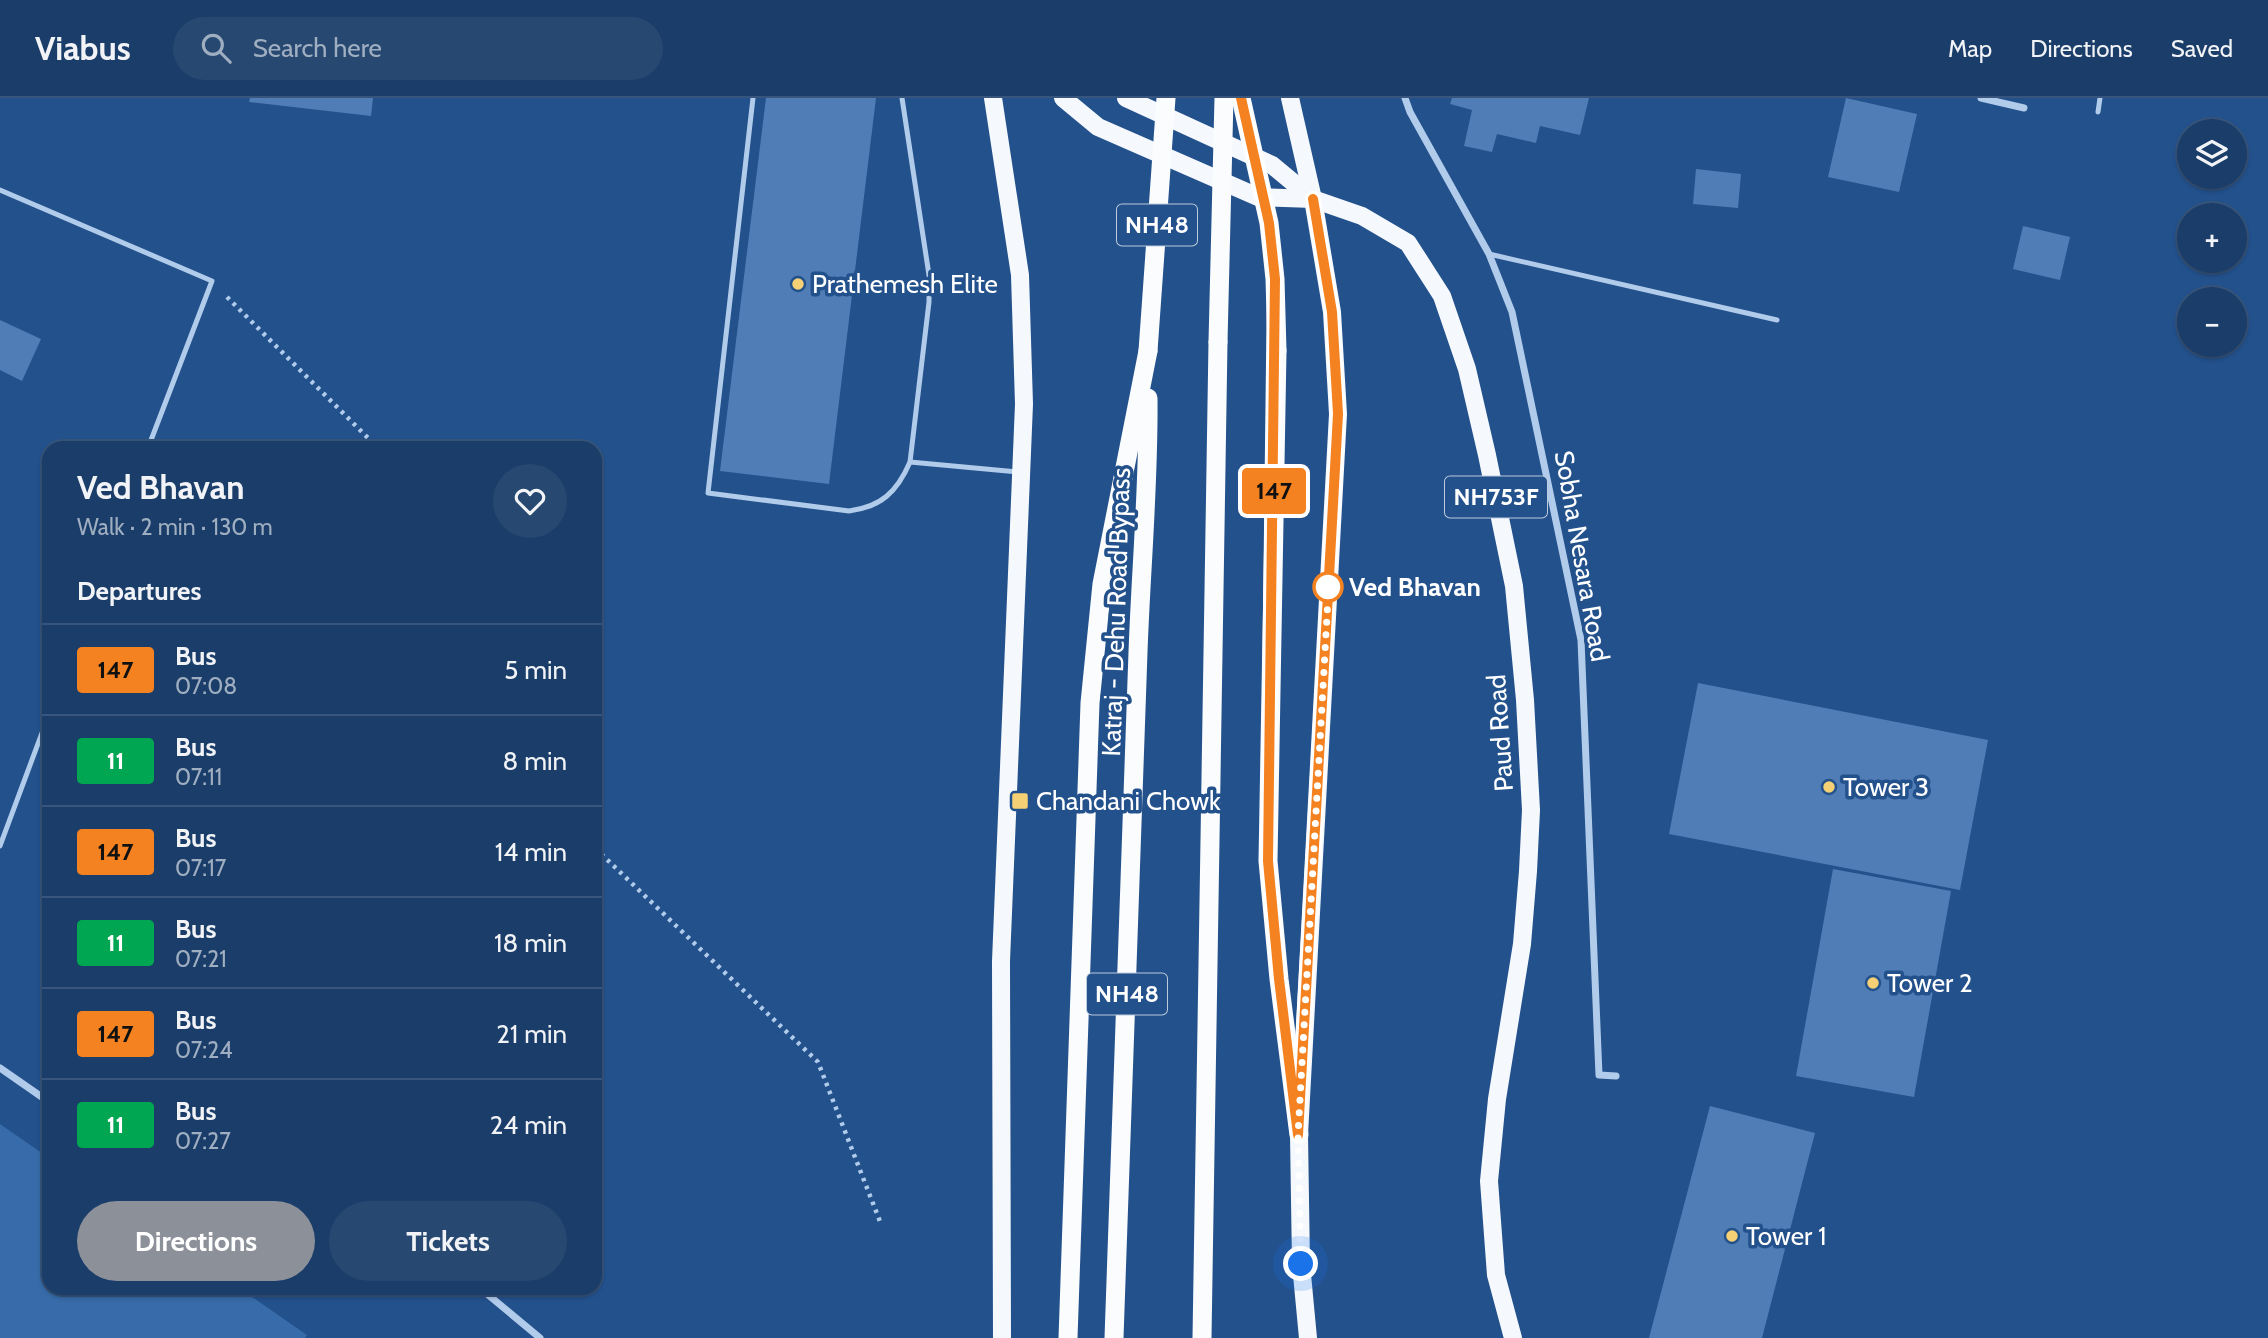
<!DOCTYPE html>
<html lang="en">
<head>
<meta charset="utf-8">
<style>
  body { margin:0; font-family:Cabin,sans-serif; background:#274871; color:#f1f3f6; height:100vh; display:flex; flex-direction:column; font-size:26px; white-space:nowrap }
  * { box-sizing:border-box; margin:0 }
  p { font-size:23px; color:#9faec0 }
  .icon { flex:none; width:38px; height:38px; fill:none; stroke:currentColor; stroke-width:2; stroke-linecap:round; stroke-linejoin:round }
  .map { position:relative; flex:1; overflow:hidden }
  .side { position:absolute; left:42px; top:343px; width:560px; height:854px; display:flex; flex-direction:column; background:#1a3d69; border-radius:21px; box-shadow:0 2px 5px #0004,0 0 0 2px #38567d }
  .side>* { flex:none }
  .badge { padding:0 14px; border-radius:5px; font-size:24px; line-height:46px }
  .fabs { position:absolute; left:2177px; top:21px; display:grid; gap:14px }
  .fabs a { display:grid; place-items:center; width:70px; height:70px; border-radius:50%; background:#1a3d69; box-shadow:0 2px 5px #0004,0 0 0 2px #38567d; font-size:35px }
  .you { position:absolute; width:35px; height:35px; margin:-18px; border:5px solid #fff; border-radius:50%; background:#1a73e8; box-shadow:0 0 0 10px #1a73e833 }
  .map>.badge { position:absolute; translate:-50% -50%; box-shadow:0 0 0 4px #fff }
  h2 { padding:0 35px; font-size:26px; line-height:63px }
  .round { display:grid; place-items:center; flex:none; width:74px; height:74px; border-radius:37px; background:#274871 }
  .overview { display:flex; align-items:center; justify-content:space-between; height:119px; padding:0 35px }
  h1 { font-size:33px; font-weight:700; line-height:52px }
  .primary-button { display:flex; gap:14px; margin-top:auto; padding:14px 35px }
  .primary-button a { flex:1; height:80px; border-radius:42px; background:#8c9099; color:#fff; font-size:28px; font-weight:700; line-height:80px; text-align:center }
  .primary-button a+a { background:#274871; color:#f1f3f6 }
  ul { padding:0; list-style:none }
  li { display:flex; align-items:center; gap:21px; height:91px; padding:0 35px; border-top:2px solid #38567d }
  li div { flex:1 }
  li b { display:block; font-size:26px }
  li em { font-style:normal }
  li .badge { min-width:77px; font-weight:700; text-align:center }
  header { display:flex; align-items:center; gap:42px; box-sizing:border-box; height:98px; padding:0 35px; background:#1a3d69; border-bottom:2px solid #38567d }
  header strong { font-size:33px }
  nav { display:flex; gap:38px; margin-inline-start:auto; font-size:24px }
  .search { width:490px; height:63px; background:#274871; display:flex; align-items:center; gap:18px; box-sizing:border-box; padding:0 24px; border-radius:38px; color:#9faec0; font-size:26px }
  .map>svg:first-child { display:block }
  .green { fill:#376ba9 }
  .building { fill:#507db5 }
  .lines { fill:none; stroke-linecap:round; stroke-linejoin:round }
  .path { stroke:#b1cbeb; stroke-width:4.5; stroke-dasharray:3.5 5; stroke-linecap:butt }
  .service { stroke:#b1cbeb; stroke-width:5 }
  .minor { stroke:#b1cbeb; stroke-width:7 }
  .primary { stroke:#f5f9fe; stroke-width:18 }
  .trunk { stroke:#fafcfe; stroke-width:19 }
  .trunk-bridge { stroke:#fafcfe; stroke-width:19 }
  .line-casing { stroke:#fff; stroke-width:16 }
  .line { stroke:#f58220; stroke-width:10 }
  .walk { stroke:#fff; stroke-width:7; stroke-dasharray:0 12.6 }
  .poi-dot { fill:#f6d074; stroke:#23518c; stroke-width:2.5 }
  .stop-dot { fill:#fff; stroke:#f58220; stroke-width:3.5 }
  .labels { text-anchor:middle; stroke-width:7; stroke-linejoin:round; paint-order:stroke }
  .shield { fill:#23518c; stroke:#bdcbdc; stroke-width:2 }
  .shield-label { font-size:24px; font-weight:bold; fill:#fff }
  .poi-label { font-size:26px; fill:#fff; stroke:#23518c; text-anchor:start }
  .street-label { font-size:26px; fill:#fff; stroke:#23518c }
  .stop-label { font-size:26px; font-weight:bold; fill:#fff; stroke:#23518c; text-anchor:start }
</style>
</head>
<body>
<header>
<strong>Viabus</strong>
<div class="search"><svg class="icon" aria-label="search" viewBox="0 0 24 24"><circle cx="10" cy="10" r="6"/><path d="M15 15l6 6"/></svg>Search here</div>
<nav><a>Map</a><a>Directions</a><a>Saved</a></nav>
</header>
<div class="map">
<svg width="2268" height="1240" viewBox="0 0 2268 1240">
  <rect width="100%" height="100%" fill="#23518c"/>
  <polygon class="green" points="0,1026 49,1060 49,1190 239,1190 307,1237 305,1240 0,1240"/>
  <g class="building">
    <polygon points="250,0 373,0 371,18 249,4"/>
    <polygon points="766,0 876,0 829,386 720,373"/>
    <polygon points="1452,0 1589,0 1580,37 1540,28 1536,45 1497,36 1492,54 1464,48 1472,12 1450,6"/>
    <polygon points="1846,0 1917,16 1899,94 1828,79"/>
    <polygon points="1696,71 1741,76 1738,110 1693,106"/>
    <polygon points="2023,128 2070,139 2060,182 2013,171"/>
    <polygon points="0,222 41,241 22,283 0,272"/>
    <polygon points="1698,585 1988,642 1960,792 1669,736"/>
    <polygon points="1833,771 1951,793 1914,999 1796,978"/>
    <polygon points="1710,1008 1815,1035 1762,1240 1649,1240"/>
  </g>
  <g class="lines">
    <g class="path">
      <polyline points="227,199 378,350"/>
      <polyline points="595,750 818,964 881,1126"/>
    </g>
    <g class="service">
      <path d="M753,0L708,395L849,413C881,409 897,394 910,364L929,204V177L902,0"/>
      <polyline points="2098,14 2100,0"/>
      <polyline points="0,92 212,183 148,350"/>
      <polyline points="1489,156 1777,222"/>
      <polyline points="910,364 1019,374"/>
      <polyline points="0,748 49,616"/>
    </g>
    <g class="minor">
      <polyline points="1405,0 1410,14 1489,156 1512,214 1581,542 1599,977 1616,978"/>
      <polyline points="1981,0 2024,10"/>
      <polyline points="0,970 49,1004"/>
      <polyline points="480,1190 540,1240"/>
    </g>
    <g class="primary">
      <polyline points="993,0 1020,177 1024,306 1001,863 1002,1240"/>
      <polyline points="1063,0 1098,29 1258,99 1313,101 1362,118 1408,145 1442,198 1467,271 1487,357 1514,488 1525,602 1531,712 1528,773 1522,846 1497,1001 1489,1083 1496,1177 1513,1240"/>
      <polyline points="1126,0 1272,67 1313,101"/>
      <polyline points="1290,0 1313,101 1332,214 1338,316 1299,1037 1301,1166 1308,1240"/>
    </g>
    <g class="trunk">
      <polyline points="1277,253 1268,763 1279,881 1299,1037"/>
      <polyline points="1068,1240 1090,605 1102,486 1148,253"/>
      <path d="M1114,1240C1123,1011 1131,782 1138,554C1141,469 1149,385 1148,300"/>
      <polyline points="1202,1240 1218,244"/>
    </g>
    <g class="trunk-bridge">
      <polyline points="1241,0 1269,125 1275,181 1277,253"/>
      <polyline points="1218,244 1224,0"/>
      <polyline points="1148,253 1166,0"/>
    </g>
  </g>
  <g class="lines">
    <defs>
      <polyline id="line" points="1241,0 1269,125 1275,181 1268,763 1279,881 1298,1037 1338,316 1332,214 1313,101"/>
    </defs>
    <use href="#line" class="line-casing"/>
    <use href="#line" class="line"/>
    <polyline class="walk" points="1301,1166 1298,1037 1329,482 1328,489"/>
  </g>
  <g class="poi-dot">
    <circle cx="798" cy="186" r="7"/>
    <circle cx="1829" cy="689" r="7"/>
    <rect x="1011" y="694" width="18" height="18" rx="3.5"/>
    <circle cx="1873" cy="885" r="7"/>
    <circle cx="1732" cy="1138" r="7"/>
  </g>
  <circle class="stop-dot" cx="1328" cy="489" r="14"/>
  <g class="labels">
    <g class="shield">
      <rect x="1117" y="106.5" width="80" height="41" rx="5"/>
      <rect x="1445" y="378.5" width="102" height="41" rx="5"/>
      <rect x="1087" y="875.5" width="80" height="41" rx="5"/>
    </g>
    <g class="shield-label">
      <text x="1157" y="135">NH48</text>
      <text x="1496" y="407">NH753F</text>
      <text x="1127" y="904">NH48</text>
    </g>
    <g class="poi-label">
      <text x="812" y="195">Prathemesh Elite</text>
      <text x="1843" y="698">Tower 3</text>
      <text x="1036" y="712">Chandani Chowk</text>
      <text x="1887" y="894">Tower 2</text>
      <text x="1746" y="1147">Tower 1</text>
    </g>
    <g class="street-label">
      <text transform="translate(1582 458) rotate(80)" y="9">Sobha Nesara Road</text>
      <text transform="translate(1116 514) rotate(-88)" y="9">Katraj - Dehu Road Bypass</text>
      <text transform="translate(1500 635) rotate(-94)" y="9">Paud Road</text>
    </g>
    <g class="stop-label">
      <text x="1349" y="498">Ved Bhavan</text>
    </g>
  </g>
</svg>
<div class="fabs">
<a><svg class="icon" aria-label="layers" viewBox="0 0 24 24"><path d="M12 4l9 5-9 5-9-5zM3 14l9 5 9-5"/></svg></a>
<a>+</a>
<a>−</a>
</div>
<div class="you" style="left:1301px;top:1166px"></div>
<b class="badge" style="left:1274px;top:393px;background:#f58220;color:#111">147</b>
<section class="side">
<div class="overview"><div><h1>Ved Bhavan</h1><p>Walk · 2 min · 130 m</p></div><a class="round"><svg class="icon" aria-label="heart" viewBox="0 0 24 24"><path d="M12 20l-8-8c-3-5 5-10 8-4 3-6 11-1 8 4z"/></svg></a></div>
<h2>Departures</h2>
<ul>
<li><span class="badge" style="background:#f58220;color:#111">147</span><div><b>Bus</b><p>07:08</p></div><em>5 min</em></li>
<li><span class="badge" style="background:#00a651;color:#fff">11</span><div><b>Bus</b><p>07:11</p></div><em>8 min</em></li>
<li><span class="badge" style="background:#f58220;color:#111">147</span><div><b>Bus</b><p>07:17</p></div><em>14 min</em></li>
<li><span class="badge" style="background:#00a651;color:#fff">11</span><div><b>Bus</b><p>07:21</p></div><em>18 min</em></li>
<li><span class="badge" style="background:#f58220;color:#111">147</span><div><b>Bus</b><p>07:24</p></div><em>21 min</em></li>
<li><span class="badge" style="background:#00a651;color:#fff">11</span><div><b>Bus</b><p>07:27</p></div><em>24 min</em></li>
</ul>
<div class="primary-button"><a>Directions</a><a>Tickets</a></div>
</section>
</div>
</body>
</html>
